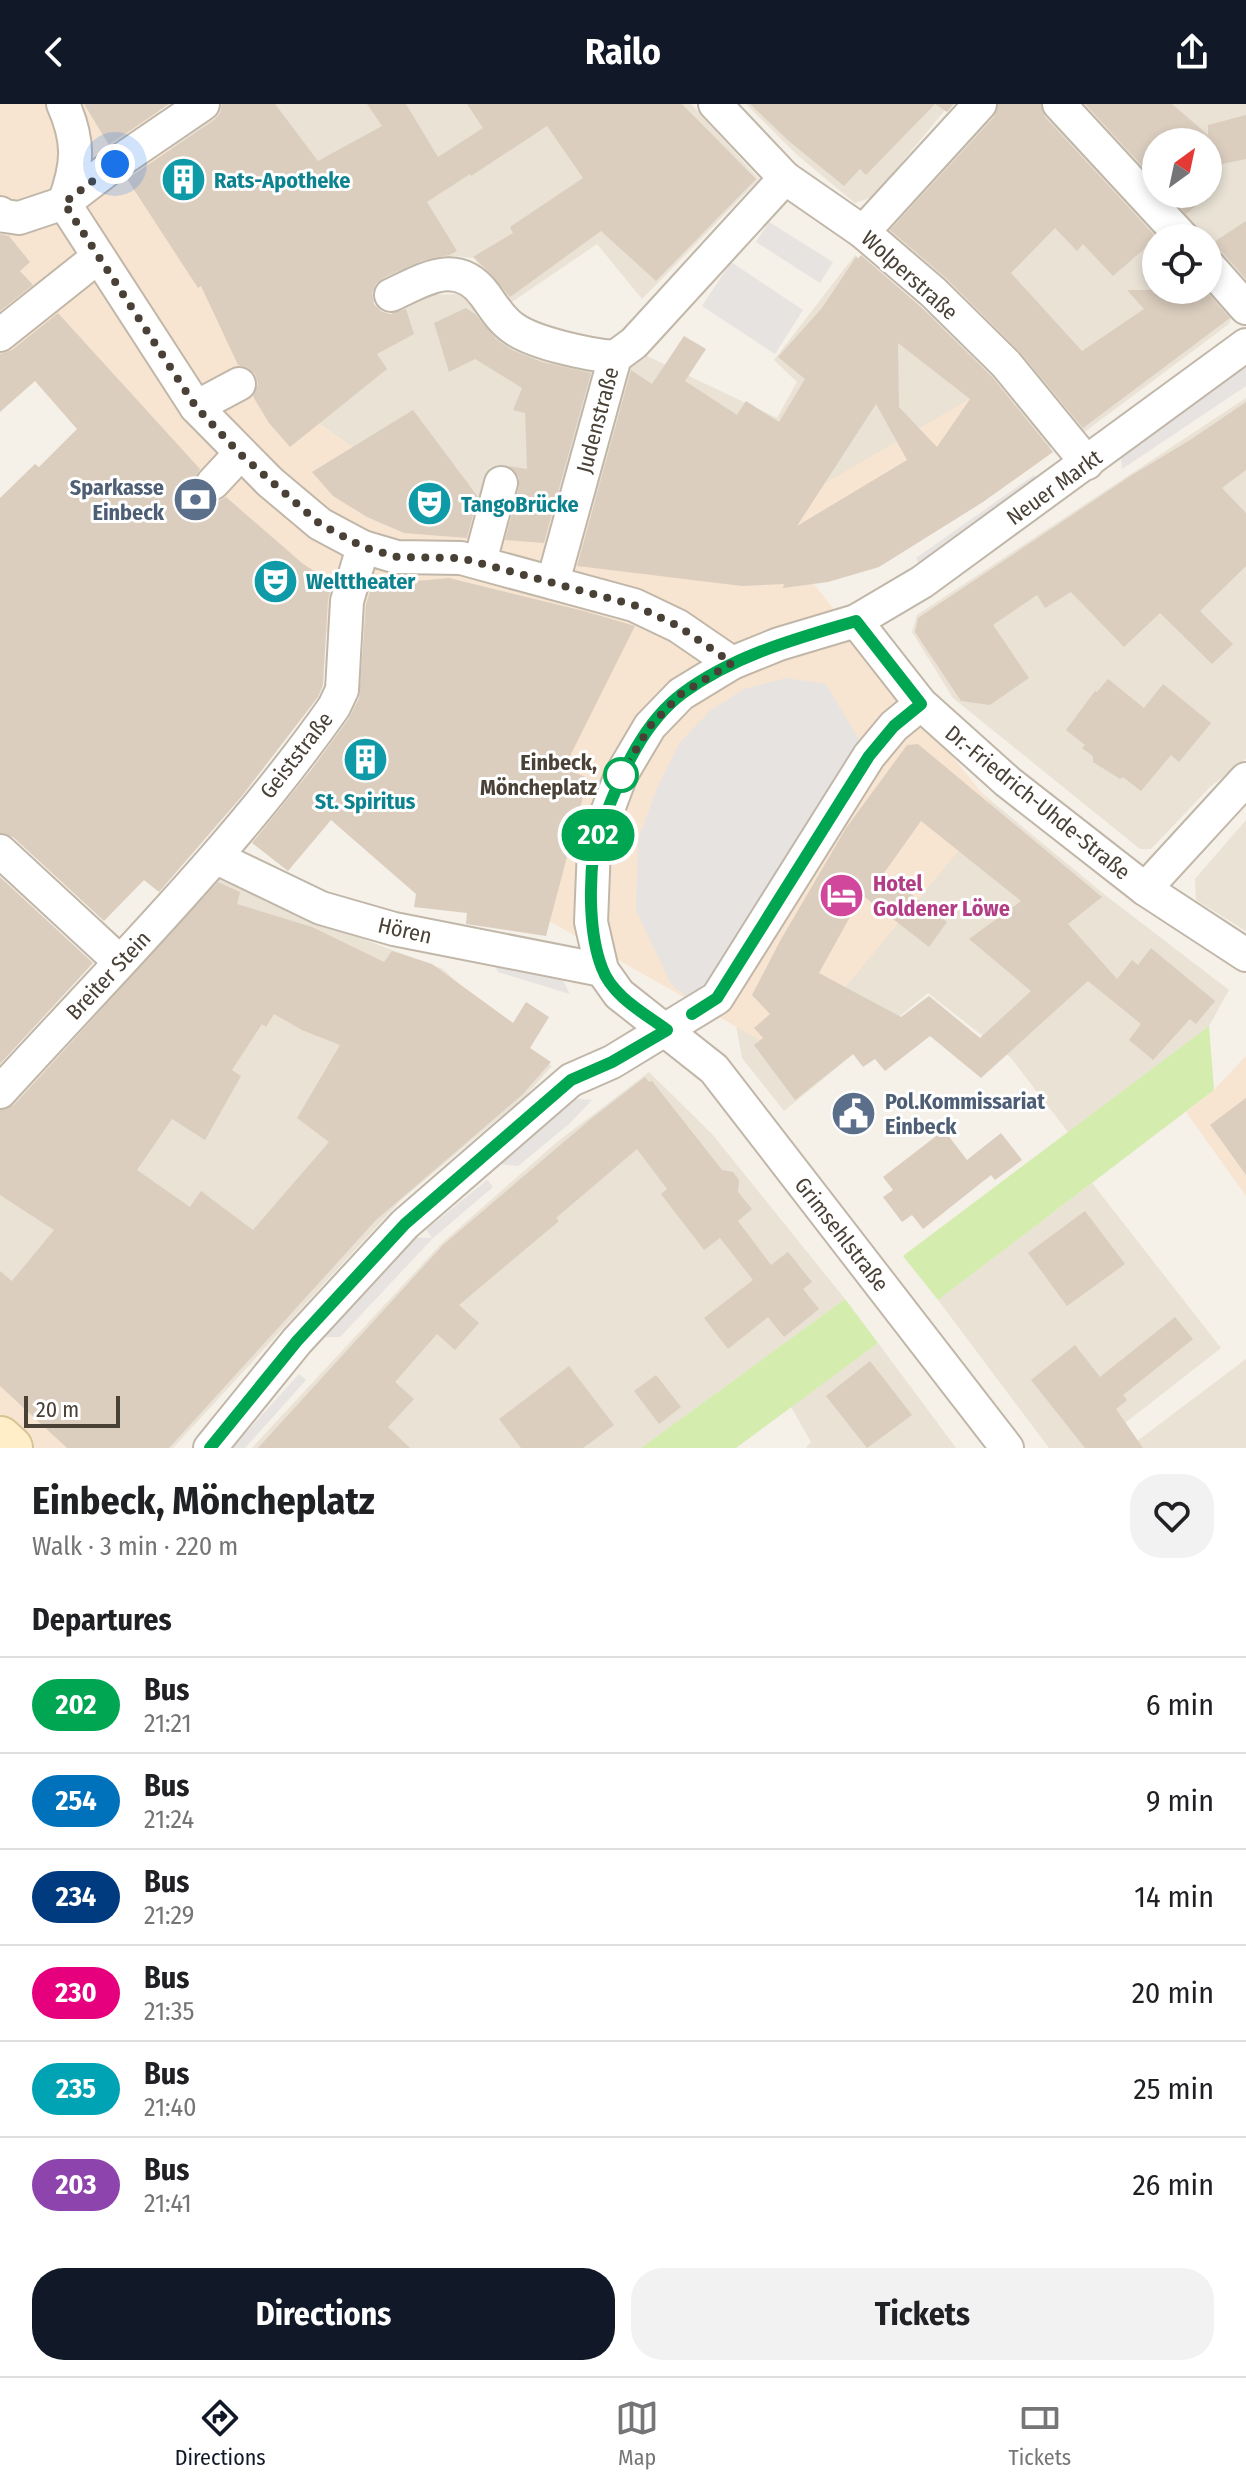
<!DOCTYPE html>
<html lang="en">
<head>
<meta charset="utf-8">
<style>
  body { margin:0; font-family:"Fira Sans Condensed",sans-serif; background:#f2f2f2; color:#202124; height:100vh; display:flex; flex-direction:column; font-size:30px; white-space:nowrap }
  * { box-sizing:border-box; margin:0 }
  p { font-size:26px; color:#757577 }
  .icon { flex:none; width:44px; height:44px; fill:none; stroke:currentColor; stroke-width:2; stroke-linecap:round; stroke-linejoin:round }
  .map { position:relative; height:1344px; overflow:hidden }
  .sheet { display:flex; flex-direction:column; background:#fff; flex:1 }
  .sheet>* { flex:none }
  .badge { padding:0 16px; border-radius:26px; font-size:28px; line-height:52px }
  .needle { width:52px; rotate:33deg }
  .fabs { position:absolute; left:1142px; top:24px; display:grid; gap:16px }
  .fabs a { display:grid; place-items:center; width:80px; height:80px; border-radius:50%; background:#fff; box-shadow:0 4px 12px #0003; font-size:40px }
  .scale { position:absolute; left:24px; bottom:20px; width:96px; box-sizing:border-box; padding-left:8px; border:4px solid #494036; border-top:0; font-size:22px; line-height:28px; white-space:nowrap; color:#494036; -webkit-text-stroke:6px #fff; paint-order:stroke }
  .you { position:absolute; width:40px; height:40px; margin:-20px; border:6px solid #fff; border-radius:50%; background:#1a73e8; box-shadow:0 0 0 12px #1a73e833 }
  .map>.badge { position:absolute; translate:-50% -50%; box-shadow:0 0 0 4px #fff }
  h2 { padding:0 32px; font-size:30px; line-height:72px }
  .round { display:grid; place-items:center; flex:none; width:84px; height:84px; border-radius:32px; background:#f2f2f2 }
  .overview { display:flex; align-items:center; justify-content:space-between; height:136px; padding:0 32px }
  h1 { font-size:38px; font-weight:700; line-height:60px }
  .action { display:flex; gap:16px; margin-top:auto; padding:16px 32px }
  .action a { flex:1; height:92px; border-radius:32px; background:#111827; color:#fff; font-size:32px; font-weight:700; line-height:92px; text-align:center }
  .action a+a { background:#f2f2f2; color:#202124 }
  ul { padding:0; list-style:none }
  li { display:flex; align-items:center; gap:24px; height:96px; padding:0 32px; border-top:2px solid #e0e0e0 }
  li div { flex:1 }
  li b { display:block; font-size:30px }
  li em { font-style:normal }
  li .badge { min-width:88px; font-weight:700; text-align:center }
  header { display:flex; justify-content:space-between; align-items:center; height:104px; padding:0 32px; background:#111827; color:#fff; font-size:36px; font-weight:700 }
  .dock { display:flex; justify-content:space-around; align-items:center; height:112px; border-top:2px solid #e0e0e0; background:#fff; font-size:22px; color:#757577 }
  .dock a { display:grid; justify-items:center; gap:4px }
  .dock .on { color:#111827 }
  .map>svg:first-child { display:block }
  .residential { fill:#e9e2d5; fill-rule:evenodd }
  .commercial { fill:#f8e5d1 }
  .green { fill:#d4ecad }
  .parking { fill:#e6e3e0 }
  .building { fill:#dbcebf; fill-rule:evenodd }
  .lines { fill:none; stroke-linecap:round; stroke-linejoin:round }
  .street-casing { stroke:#c1b7a9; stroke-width:36 }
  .secondary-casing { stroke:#d9c294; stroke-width:48 }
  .street { stroke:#fff; stroke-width:32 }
  .secondary { stroke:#ffeec8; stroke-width:44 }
  .line-casing { stroke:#fff; stroke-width:18 }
  .line { stroke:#00a651; stroke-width:12 }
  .walk { stroke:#494036; stroke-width:8; stroke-dasharray:0 14.4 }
  .stop-dot { fill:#fff; stroke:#00a651; stroke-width:4 }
  .labels { text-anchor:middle; stroke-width:6; stroke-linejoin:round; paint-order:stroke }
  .culture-label { font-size:22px; font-weight:bold; fill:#0d838f; stroke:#fff; text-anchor:start }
  .street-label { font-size:22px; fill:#494036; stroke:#fff }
  .service-label { font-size:22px; font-weight:bold; fill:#4e5e75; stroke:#fff; text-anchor:end }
  .stop-label { font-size:22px; font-weight:bold; fill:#494036; stroke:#fff; text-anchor:end }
  .hotel-label { font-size:22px; font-weight:bold; fill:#b23c85; stroke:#fff; text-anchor:start }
</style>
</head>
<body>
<header><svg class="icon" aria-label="back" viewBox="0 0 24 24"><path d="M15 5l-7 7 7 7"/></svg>Railo<svg class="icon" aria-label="share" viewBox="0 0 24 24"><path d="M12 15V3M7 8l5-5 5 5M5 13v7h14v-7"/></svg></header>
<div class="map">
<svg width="1246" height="1344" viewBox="0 0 1246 1344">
  <rect width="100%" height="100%" fill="#f5f0e8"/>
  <g class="residential">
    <polygon points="216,0 691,0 759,75 642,195 597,140 509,200 474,154 454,152 311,234 320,250 426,191 462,190 602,268 566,399 434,399 315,317 180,76 167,32"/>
    <polygon points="746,0 950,0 873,93 855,99 796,50"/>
    <polygon points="1000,0 1047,0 1174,134 1156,134 1156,186 1208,186 1208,178 1232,212 1229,220 1079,332 985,221 885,123"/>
    <path d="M1072,0H1246V191L1208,149V134H1194ZM1156,38H1208V90H1156Z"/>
    <polygon points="855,151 1007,271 1056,341 1031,351 793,398 582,398 624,267 647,252 777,314 797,278 774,256"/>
    <polygon points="1246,294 1246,655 1210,683 1151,745 1140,745 953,594 912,528 917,511"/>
    <polygon points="920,638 1105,791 1229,886 1209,922 1068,1028 1011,954 928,889 784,1007 742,954 735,916"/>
    <polygon points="1246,716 1246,827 1196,796 1195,775"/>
    <polygon points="209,771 312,816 443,865 480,900 470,915 552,962 525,992 400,1097 173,1344 137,1344 0,1212 0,1008 124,872"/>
    <polygon points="649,968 712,1030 845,1195 641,1344 252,1344 442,1139 557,1038"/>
    <polygon points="1092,1079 1221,1244 1093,1344 1049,1344 938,1196"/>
    <polygon points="878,1239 956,1344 806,1344 811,1338 791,1303"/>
    <polygon points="1246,1255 1246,1344 1128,1344"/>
  </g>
  <g class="commercial">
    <polygon points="0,0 157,0 180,77 315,317 434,399 793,398 985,286 1031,351 804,468 994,704 788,952 528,805 582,539 326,529 32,246 0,278"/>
    <polygon points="1246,952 1246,1092 1186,1008 1214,986"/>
    <polygon points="0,1215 133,1344 0,1344"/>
  </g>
  <g class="green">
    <polygon points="1209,922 1214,986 938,1196 903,1152"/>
    <polygon points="845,1195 878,1239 736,1344 641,1344"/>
  </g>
  <g class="parking">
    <polygon points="769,118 833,158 820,179 756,138"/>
    <polygon points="731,158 803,206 775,250 702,202"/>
    <polygon points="1246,258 1246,282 1122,365 1120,341"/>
    <polygon points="1034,371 1040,379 920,462 916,454"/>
    <polygon points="786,574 826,580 864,644 709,882 686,892 671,880 636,806 638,736 657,684 680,638 711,606 744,585"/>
    <polygon points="488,848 555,861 570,890 498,868"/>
    <polygon points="565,994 592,996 569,1020 518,1062 490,1059"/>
    <polygon points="487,1076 493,1083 433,1134 340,1233 311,1233 403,1133 432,1134 426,1126"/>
    <polygon points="299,1270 306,1276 245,1344 232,1344"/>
  </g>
  <g class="building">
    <polygon points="84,0 169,0 109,41"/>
    <polygon points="222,0 275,0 318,57 382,22 367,0 406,0 438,53 483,24 467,0 682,0 756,75 656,177 601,127 510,193 488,167 473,153 513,129 510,123 583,74 547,22 471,72 470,70 427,98 457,147 449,151 421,157 383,174 376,180 372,189 374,200 381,207 390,210 406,205 414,230 377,250 387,265 290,343 269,319 255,296 253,292 258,280 255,270 248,264 238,261 201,182 198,184 127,75 214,16 220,9"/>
    <polygon points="750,0 954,0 947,8 935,0 866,71 860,65 844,82 790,38"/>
    <polygon points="998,0 1041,0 1045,13 1157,134 1113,172 1083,140 1077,147 1055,124 1011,169 1082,247 1144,205 1127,186 1205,186 1230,214 1083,324 1019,247 946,174 890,126 994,13"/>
    <polygon points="1085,0 1172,0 1208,31 1208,21 1246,11 1246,55 1208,63 1208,38 1156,38 1156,77"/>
    <polygon points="1168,90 1210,90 1186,110"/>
    <polygon points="1246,117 1246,175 1222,148 1211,140"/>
    <polygon points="0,130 9,132 30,158 20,167 33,181 0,207"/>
    <path d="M861,151L920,202L992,273L1053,348L983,398L879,463L828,478L783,484L784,480L742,482L577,462L631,266L652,280L684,232L706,245L685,277L737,311L746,297L779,318L805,275L778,253L822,204L856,153L858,155ZM898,239L970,295L937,343L899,303ZM876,300L907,356L797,422Z"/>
    <polygon points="466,204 475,210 496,235 512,246 542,258 591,269 544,439 505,436 519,383 519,373 508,362 527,365 525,309 513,306 522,284 475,255 449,268 434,219"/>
    <polygon points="58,209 200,365 194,376 195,384 200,392 210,398 218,397 226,393 302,459 332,479 328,496 323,581 318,593 242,692 159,788 144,776 104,817 13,733 0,729 0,394 35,360 39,363 77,325 35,277 0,308 0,250 12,246"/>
    <polygon points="1246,298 1246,366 1222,384 1246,409 1246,462 1200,507 1233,540 1212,560 1160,509 1124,543 1071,488 1045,504 1037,491 993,521 1029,574 990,601 961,597 915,528 918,514 1132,371 1190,336"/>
    <polygon points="413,306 478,393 467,434 404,429 367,413 333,392 312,368"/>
    <polygon points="449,474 584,507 635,522 564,664 588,674 546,832 466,820 467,809 414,803 416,790 331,716 288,767 252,739 311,666 349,614 359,594 366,500 372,481"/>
    <polygon points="1108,575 1144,604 1163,580 1211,619 1179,658 1171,651 1141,687 1123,673 1120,675 1093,658 1093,652 1082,644 1085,641 1066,626 1095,587 1097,588"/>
    <path d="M918,640L1102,793L1068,820L1117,875L1132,856L1138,861L1151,844L1215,897L1196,920L1190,915L1153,956L1129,936L1141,920L1088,877L981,974L930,932L885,967L875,955L863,963L853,950L795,996L754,941L763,934L754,924L770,910L752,891L780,837L846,724L907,641ZM921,717L1021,797L969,835L1031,887L980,934L929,892L901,913L819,869L862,791L929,843L947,818L884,769Z"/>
    <polygon points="0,773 93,859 0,960"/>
    <path d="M218,778L240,788L237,800L312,823L384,858L392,847L432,860L513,919L526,898L549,913L530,944L551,958L522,991L376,1116L169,1344H67L0,1282V1167L12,1177L54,1126L0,1091V1006L14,1001ZM274,910L302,926L340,941L297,1014L329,1038L253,1126L201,1087L190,1103L137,1066L172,1015L205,1036L241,972L232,966L262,920L266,923Z"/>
    <polygon points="645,973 649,978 652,977 722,1066 733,1068 739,1076 738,1088 752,1105 738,1117 771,1161 788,1148 812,1178 803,1185 819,1205 784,1233 768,1213 728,1245 704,1214 753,1176 720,1134 704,1146 661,1090 667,1085 637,1045 556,1114 559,1117 459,1201 479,1219 455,1246 437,1230 395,1278 414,1295 388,1323 410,1344 258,1344 443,1141 592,1014"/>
    <polygon points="1246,994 1246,1071 1210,1021"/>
    <polygon points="944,1026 967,1056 1001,1029 1022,1056 995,1076 991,1071 923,1125 912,1111 902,1118 883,1093 893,1086 883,1073"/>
    <polygon points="1085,1107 1125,1160 1067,1202 1028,1149"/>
    <polygon points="1175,1213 1193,1235 1123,1291 1127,1296 1116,1305 1143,1344 1085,1344 1031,1276 1075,1241 1100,1273"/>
    <polygon points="870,1257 912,1311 867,1344 826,1292"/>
    <polygon points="569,1262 614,1321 583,1344 521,1344 499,1315"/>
    <polygon points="656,1271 681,1303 659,1320 634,1287"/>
  </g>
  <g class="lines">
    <defs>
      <g id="street">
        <path d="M63,0C80,38 78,61 64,99"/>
        <polyline points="715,0 785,74 863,128 933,188 1006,260 1087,359"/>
        <polyline points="1059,0 1183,134"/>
        <polyline points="64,99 196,303 270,378 320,420 363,443 397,453 461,454 634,501 678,522 732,559"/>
        <polyline points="0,109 5,112 19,114 64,99 115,60 203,0"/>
        <polyline points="863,128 980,0"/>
        <polyline points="1208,161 1246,204"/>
        <path d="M391,191C424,176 457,153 485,191C493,202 501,216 513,224C533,239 589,251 615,253"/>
        <polyline points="0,231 98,153"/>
        <polyline points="196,303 239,280"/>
        <polyline points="213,379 240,350"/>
        <polyline points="480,458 501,379"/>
        <polyline points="553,478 615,253 634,239 785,74"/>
        <polyline points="856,517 921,600 1008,678 1145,785 1246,851"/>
        <polyline points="0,747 119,857"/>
        <polyline points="217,754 321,804 394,825 602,866"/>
        <polyline points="1145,785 1246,675"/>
        <path d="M0,988C114,863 236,742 334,603L342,586L347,497L363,443"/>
        <polyline points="210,1344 297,1237 405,1120 571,976 612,958 717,894 869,652 894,622 921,600"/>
        <polyline points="1007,1344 714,965 619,890 602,866 591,818 594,743 621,671 650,622 681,590 732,559 779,540 856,517 922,478 1246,241"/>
      </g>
      <polyline id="secondary" points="0,1335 10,1344"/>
    </defs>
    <use href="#street" class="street-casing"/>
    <use href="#secondary" class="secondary-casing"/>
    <use href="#street" class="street"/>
    <use href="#secondary" class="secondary"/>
  </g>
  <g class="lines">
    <defs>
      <path id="line" d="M210,1344L297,1237L405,1120L571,976L612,958L667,926C644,909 612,892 602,864C589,831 589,780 594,744C596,733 602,721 606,710C623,666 644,618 683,589C735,551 795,535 856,517L921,600L894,622L869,652L717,894L692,910"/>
    </defs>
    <use href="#line" class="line-casing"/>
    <use href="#line" class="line"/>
    <polyline class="walk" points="115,60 64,99 196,303 240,350 320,420 363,443 397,453 461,454 634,501 678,522 732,559 681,590 650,622 621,671"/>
  </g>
  <defs>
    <symbol id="building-disc" viewBox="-11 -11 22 22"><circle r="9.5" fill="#0f9aa8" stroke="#fff"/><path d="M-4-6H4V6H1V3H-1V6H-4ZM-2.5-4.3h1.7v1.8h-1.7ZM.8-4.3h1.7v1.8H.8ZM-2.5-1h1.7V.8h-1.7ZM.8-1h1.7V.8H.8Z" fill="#fff"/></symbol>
    <symbol id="bank-disc" viewBox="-11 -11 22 22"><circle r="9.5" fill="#5c6f8a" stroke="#fff"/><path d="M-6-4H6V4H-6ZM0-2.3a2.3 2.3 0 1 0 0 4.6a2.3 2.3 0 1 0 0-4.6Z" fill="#fff"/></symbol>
    <symbol id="theatre-disc" viewBox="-11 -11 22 22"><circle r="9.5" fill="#0f9aa8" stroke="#fff"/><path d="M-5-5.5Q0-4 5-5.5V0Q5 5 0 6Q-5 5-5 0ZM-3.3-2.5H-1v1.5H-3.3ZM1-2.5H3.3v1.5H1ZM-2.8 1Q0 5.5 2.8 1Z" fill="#fff"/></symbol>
    <symbol id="hotel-disc" viewBox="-11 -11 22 22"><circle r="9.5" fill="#d1479c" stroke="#fff"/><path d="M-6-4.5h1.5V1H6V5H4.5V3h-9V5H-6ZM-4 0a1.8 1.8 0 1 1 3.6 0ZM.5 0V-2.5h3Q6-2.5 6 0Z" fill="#fff"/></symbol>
    <symbol id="civic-disc" viewBox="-11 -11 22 22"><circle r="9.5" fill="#5c6f8a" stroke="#fff"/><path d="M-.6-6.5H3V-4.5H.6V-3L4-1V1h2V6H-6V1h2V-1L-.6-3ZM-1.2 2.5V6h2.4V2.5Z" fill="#fff"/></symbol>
  </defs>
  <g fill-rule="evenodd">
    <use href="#building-disc" x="158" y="50" width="51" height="51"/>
    <use href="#bank-disc" x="170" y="370" width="51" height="51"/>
    <use href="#theatre-disc" x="404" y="374" width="51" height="51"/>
    <use href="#theatre-disc" x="250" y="452" width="51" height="51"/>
    <use href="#building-disc" x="340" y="630" width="51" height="51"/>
    <use href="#hotel-disc" x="816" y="766" width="51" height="51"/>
    <use href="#civic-disc" x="828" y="984" width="51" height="51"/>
  </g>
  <circle class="stop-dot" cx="621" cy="671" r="16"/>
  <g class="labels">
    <g class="culture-label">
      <text x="214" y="84">Rats-Apotheke</text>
      <text x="461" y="408">TangoBrücke</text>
      <text x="306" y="485">Welttheater</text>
      <text x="365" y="705" text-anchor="middle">St. Spiritus</text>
    </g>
    <g class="street-label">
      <text transform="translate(910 171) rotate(42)" y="8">Wolperstraße</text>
      <text transform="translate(597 316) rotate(-75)" y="8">Judenstraße</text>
      <text transform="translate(1054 383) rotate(-36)" y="8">Neuer Markt</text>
      <text transform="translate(296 651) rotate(-52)" y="8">Geiststraße</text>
      <text transform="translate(1038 698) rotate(39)" y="8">Dr.-Friedrich-Uhde-Straße</text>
      <text transform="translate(405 826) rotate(13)" y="8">Hören</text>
      <text transform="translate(108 871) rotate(-47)" y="8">Breiter Stein</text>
      <text transform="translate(842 1130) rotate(52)" y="8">Grimsehlstraße</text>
    </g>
    <g class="service-label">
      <text x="164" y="391">Sparkasse<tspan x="164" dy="25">Einbeck</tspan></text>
      <text x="885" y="1005" text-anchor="start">Pol.Kommissariat<tspan x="885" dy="25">Einbeck</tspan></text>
    </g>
    <g class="stop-label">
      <text x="597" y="666">Einbeck,<tspan x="597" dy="25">Möncheplatz</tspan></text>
    </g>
    <g class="hotel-label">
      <text x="873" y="787">Hotel<tspan x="873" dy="25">Goldener Löwe</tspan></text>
    </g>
  </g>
</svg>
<div class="fabs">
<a><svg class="needle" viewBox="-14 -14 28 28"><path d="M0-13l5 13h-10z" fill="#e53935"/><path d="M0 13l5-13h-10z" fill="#757577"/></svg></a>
<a><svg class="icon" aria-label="locate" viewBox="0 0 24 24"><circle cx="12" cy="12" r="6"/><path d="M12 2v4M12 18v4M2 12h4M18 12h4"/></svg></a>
</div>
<div class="scale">20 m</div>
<div class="you" style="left:115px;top:60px"></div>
<b class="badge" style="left:598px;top:731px;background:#00a651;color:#fff">202</b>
</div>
<section class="sheet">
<div class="overview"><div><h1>Einbeck, Möncheplatz</h1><p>Walk · 3 min · 220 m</p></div><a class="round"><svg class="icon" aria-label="heart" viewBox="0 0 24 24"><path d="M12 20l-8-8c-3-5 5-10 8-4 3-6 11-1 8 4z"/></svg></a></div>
<h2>Departures</h2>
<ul>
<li><span class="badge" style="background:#00a651;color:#fff">202</span><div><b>Bus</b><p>21:21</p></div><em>6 min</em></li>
<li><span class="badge" style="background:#0072bc;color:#fff">254</span><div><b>Bus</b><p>21:24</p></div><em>9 min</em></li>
<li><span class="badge" style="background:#003b80;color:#fff">234</span><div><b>Bus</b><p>21:29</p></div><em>14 min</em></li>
<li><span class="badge" style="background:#e6007e;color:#fff">230</span><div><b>Bus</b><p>21:35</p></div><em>20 min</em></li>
<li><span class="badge" style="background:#00a3b4;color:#fff">235</span><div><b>Bus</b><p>21:40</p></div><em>25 min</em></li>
<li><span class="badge" style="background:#8e44ad;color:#fff">203</span><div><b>Bus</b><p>21:41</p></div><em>26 min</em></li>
</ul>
<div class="action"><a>Directions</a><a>Tickets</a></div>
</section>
<nav class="dock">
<a class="on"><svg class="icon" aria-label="directions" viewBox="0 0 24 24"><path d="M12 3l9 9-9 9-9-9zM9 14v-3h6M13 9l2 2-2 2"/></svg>Directions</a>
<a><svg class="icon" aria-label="map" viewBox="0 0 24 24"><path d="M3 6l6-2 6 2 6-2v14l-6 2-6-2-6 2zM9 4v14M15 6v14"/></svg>Map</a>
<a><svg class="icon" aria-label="tickets" viewBox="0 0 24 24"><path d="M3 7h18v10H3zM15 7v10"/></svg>Tickets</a>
</nav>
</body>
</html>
